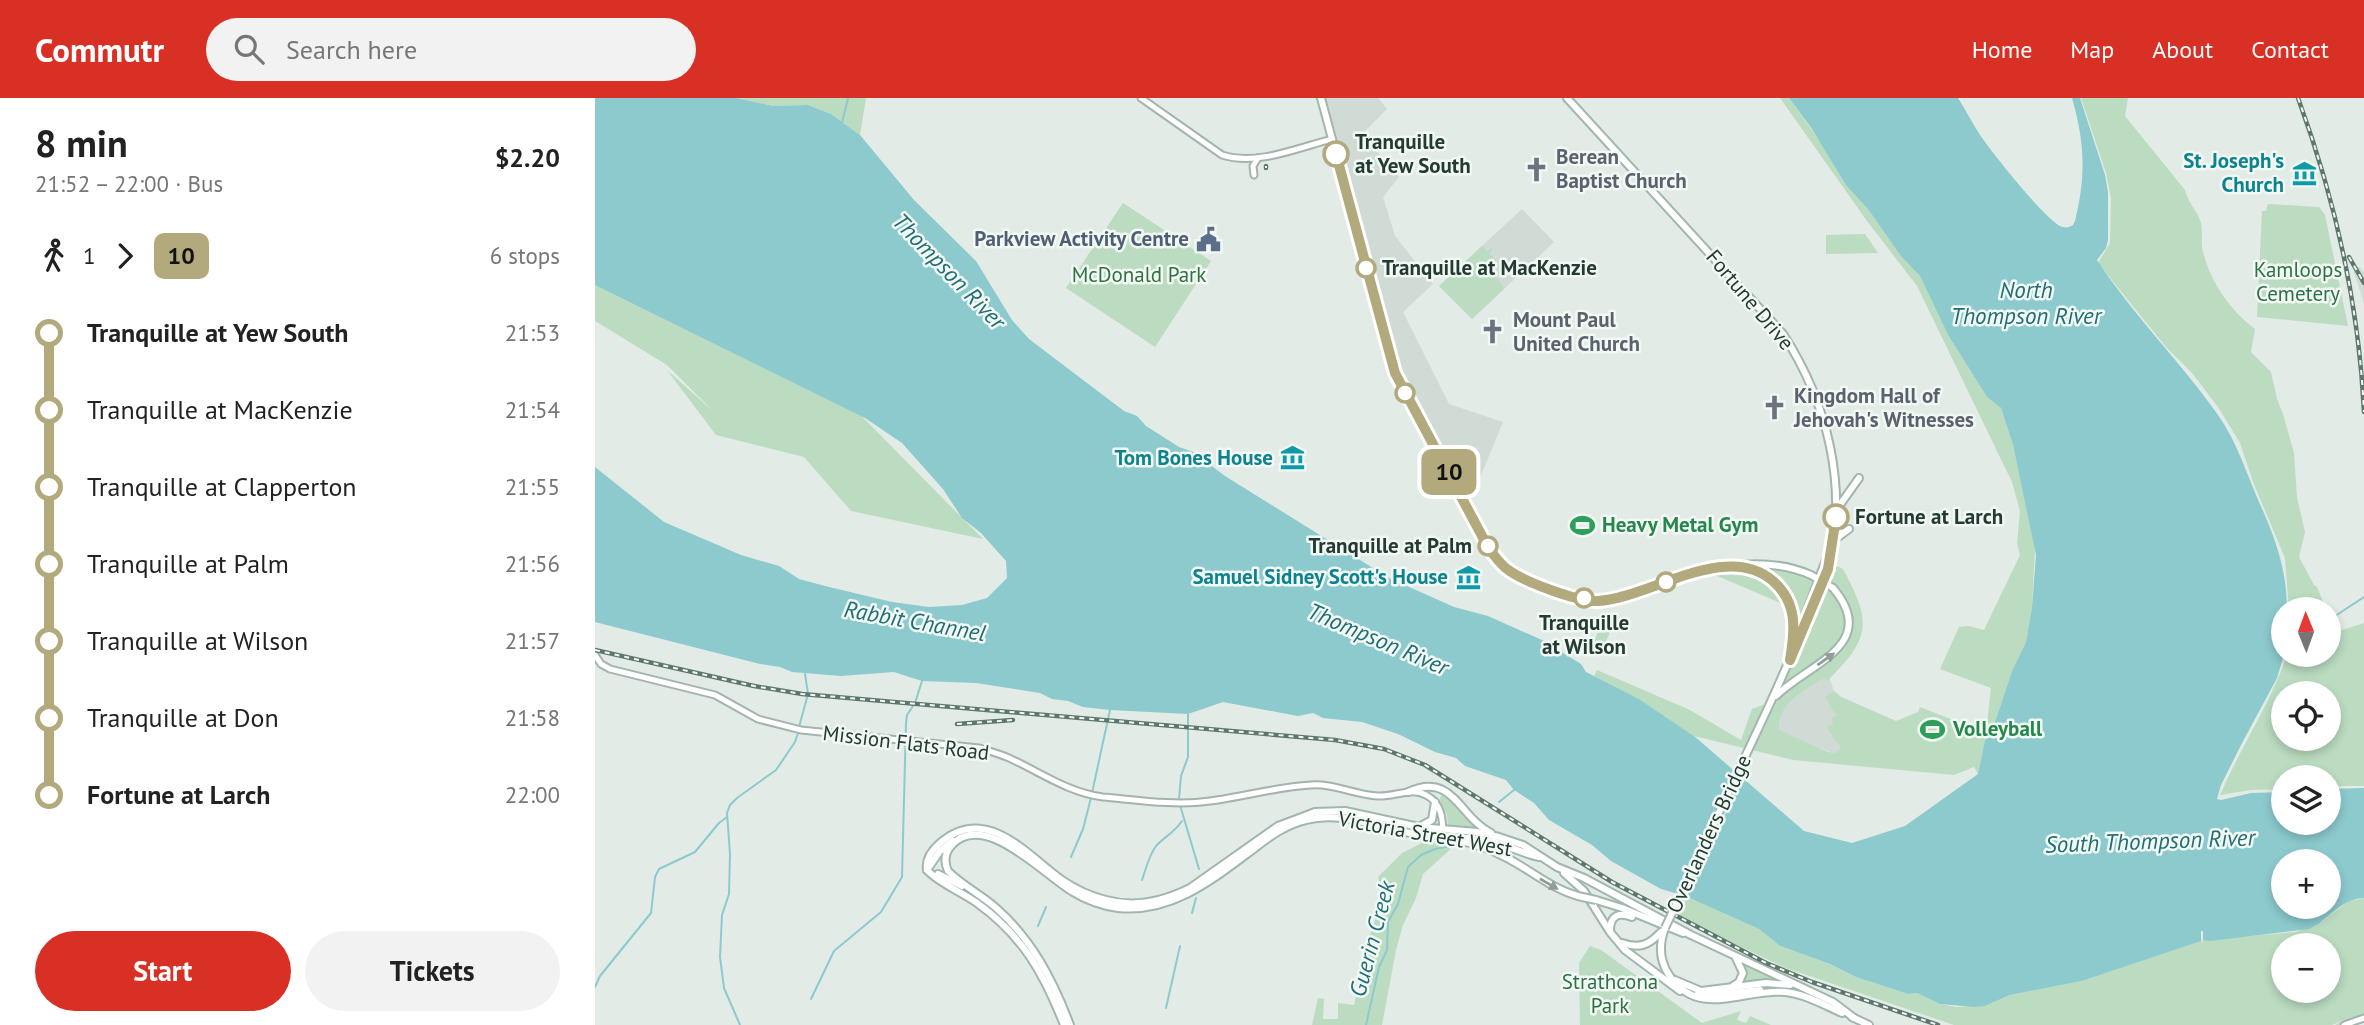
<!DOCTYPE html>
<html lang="en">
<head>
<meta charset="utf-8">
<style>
  body { margin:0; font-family:"PT Sans",sans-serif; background:#f2f2f2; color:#222; height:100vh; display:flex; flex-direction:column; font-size:26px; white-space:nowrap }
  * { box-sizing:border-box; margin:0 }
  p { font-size:23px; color:#767676 }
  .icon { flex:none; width:38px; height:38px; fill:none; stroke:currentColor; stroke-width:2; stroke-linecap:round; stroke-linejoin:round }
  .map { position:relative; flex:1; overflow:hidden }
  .side { display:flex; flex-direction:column; background:#fff; width:595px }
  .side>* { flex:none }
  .badge { padding:0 14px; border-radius:10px; font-size:24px; line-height:46px }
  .needle { width:46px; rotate:359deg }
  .controls { position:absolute; left:1676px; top:499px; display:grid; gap:14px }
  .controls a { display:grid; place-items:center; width:70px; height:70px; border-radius:50%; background:#fff; box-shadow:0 4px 10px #0003; font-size:35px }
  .map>.badge { position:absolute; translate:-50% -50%; box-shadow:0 0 0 4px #fff }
  .legs { display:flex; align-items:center; gap:10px; height:77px; padding:0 35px; font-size:23px }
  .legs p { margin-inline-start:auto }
  .summary { display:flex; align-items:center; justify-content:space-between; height:119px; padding:0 35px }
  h1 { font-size:38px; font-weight:600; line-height:52px }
  .primary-button { display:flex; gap:14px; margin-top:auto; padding:14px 35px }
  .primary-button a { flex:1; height:80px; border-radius:42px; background:#d93025; color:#fff; font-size:28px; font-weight:600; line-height:80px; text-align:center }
  .primary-button a+a { background:#f2f2f2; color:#222 }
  ul { padding:0 35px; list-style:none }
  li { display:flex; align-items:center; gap:24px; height:77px; font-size:26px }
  li i { display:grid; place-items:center; width:10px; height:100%; margin:0 9px; background:currentColor }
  li i::after { content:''; width:18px; height:18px; margin:-9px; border:5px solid; border-radius:50%; background:#fff }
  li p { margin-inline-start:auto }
  li:first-child i { background:linear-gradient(#0000 50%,currentColor 0) }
  li:last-child i { background:linear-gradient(currentColor 50%,#0000 0) }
  header { display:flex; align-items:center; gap:42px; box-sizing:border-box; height:98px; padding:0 35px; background:#d93025; color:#fff }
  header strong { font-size:33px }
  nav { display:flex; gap:38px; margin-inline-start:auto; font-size:24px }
  .search { width:490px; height:63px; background:#f2f2f2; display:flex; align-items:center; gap:18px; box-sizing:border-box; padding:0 24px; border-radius:38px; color:#767676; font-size:26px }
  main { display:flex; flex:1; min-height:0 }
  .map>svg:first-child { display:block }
  .built { fill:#d0dbd5 }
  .green { fill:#bbdcc1; fill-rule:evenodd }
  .water { fill:#8ccace; fill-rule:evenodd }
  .pier { fill:#e2ebe6 }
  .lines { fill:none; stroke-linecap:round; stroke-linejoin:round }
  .stream { stroke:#8ccace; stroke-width:2 }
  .tertiary-casing { stroke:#a5b3ad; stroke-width:9 }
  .secondary-casing { stroke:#a1b7ad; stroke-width:10 }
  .tertiary { stroke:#fff; stroke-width:5 }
  .secondary { stroke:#fff; stroke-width:6 }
  .rail-casing { stroke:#5d776e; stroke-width:4.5 }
  .rail { stroke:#f2f8f4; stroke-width:2; stroke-dasharray:5; stroke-linecap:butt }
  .secondary-bridge-casing { stroke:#a1b7ad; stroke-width:10; stroke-linecap:butt }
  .secondary-bridge { stroke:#fff; stroke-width:6 }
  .oneway { fill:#919d99 }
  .line-1-casing { stroke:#fff; stroke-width:16 }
  .line-1 { stroke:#b2a97d; stroke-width:10 }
  .stop-1-dot { fill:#fff; stroke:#b2a97d; stroke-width:3.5 }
  .labels { text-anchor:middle; stroke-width:5; stroke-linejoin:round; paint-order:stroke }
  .stop-label { font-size:21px; font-weight:bold; fill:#233b33; stroke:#f2f8f4; text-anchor:start }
  .worship-label { font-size:21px; font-weight:bold; fill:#5b616d; stroke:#f2f8f4; text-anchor:start }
  .culture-label { font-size:21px; font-weight:bold; fill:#0d838f; stroke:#f2f8f4; text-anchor:end }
  .service-label { font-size:21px; font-weight:bold; fill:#4e5e75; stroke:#f2f8f4; text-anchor:end }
  .park-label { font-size:21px; fill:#2e7142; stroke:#f2f8f4 }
  .street-label { font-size:21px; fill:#233b33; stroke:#f2f8f4 }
  .leisure-label { font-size:21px; font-weight:bold; fill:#27864d; stroke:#f2f8f4; text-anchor:start }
  .water-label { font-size:23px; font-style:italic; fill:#1f6e75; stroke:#f2f8f4 }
</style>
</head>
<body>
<header>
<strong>Commutr</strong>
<div class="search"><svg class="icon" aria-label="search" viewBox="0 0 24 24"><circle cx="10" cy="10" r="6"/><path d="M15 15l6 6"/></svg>Search here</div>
<nav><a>Home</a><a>Map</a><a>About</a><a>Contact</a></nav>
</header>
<main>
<section class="side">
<div class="summary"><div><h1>8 min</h1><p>21:52 – 22:00 · Bus</p></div><b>$2.20</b></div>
<div class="legs"><svg class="icon" aria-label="walk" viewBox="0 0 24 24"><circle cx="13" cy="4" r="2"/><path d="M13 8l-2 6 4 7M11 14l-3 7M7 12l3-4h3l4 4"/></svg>1<svg class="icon" aria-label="forward" viewBox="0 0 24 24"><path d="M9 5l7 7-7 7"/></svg><b class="badge" style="background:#b2a97d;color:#111">10</b><p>6 stops</p></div>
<ul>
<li><i style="color:#b2a97d"></i><b>Tranquille at Yew South</b><p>21:53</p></li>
<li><i style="color:#b2a97d"></i><span>Tranquille at MacKenzie</span><p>21:54</p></li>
<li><i style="color:#b2a97d"></i><span>Tranquille at Clapperton</span><p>21:55</p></li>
<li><i style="color:#b2a97d"></i><span>Tranquille at Palm</span><p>21:56</p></li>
<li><i style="color:#b2a97d"></i><span>Tranquille at Wilson</span><p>21:57</p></li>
<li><i style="color:#b2a97d"></i><span>Tranquille at Don</span><p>21:58</p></li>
<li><i style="color:#b2a97d"></i><b>Fortune at Larch</b><p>22:00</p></li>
</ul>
<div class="primary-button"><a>Start</a><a>Tickets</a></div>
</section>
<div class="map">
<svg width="1769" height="927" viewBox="0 0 1769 927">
  <rect width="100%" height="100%" fill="#e2ebe6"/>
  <g class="built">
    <polygon points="726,0 783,0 792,11 767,36 804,79 788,99 800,138 838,186 808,214 854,306 908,324 874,406 807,290"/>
    <polygon points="927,111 959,144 877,221 844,188"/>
    <polygon points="1763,168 1769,174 1769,206 1759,174"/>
    <polygon points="1233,576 1239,593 1246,599 1299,622 1240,656 1179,632 1189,600"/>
  </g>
  <g class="green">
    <polygon points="141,0 271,0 265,37 236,16 213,7 178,8"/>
    <path d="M1185,0H1194L1306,157L1325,178L1353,237L1392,299L1406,310L1418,347L1440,450L1437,509L1431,544L1417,573L1400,624L1390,642L1383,676L1379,669L1359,677L1198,662L1099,638L1044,601L999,578L1002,572L1095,612L1146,642L1157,611L1178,603L1206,579L1240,558L1251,543L1254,521L1232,483L1237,466L1248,471C1276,523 1277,539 1233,582L1227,581C1208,593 1182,606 1184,632L1233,654L1240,655L1245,652V646L1242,645L1232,630L1238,626L1237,620L1241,617L1230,599L1239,593L1246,599L1301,623L1323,614L1325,609L1391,635L1396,590L1345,571L1364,529L1374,528L1389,532L1425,457L1422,445L1425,413L1417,384L1322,188L1272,123Z"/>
    <path d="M1486,0H1533L1530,18L1590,92C1594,106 1600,110 1605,122C1609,131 1605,144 1608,154C1616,185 1635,212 1660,231L1656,254L1676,274L1682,301L1688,316L1699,355L1702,399L1710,434L1704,459L1719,487L1722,489L1731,511H1694L1690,460L1658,384L1645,345L1623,309L1597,275L1571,249L1503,165L1515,145L1516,100L1511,75Z"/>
    <polygon points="528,105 616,163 560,249 471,190"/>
    <polygon points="1673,106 1724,109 1730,117 1753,228 1662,219 1667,113 1671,113"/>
    <polygon points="1270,136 1283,155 1231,156 1231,137"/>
    <polygon points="887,148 892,153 898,149 895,156 901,163 895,168 909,191 877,221 844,188"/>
    <polygon points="0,167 216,267 388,441 256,413 209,359 121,337 72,272 119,314 72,267 0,223"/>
    <path d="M1142,469C1169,477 1180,485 1195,509L1113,474Z"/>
    <path d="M1154,469L1182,470L1221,482L1200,543C1200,502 1192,485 1154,469Z"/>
    <path d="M1231,488C1284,540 1220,563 1183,593Z"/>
    <path d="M1734,516L1740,531L1738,535L1769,525V688H1734V679H1689V691L1656,692L1625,697C1646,649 1675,606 1692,557L1734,556ZM1689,595H1734V640H1689Z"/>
    <polygon points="1009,519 1019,524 1008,551 998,547"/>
    <path d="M849,697C866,701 872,721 885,732L853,728L852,717L844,704L846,698Z"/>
    <polygon points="831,743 859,748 828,776 821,800 808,827 801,852 787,927 717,927 723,900 729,901 728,921 743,921 743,905 759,907 775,837 788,798 783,779 807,755"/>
    <path d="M1092,799L1164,831L1185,848L1235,866L1261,879L1313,896L1322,895L1345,906L1361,909L1390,908L1415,897L1487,883L1605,843V833L1607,846L1608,842L1701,834L1728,823L1754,803L1769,800V917L1755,920H1764L1743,927H1740L1753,920L1737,927H1359L1188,869L1084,819ZM1689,847H1734V892H1689Z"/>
    <polygon points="995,848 1006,852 1107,925 1146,913 1142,922 1151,925 1155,918 1176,927 985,927 984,865"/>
    <polygon points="1150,867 1180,882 1149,886"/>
  </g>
  <path class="water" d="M0,0H141L178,8L213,7L236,16L265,37L319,102L381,163L417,222L434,241L529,313L542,318L551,328L584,349L598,354L630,378L794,480L859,509L893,518L947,542L986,566L991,574L1044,601L1099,638L1209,733L1257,745L1310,728L1383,676L1390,642L1400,624L1417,573L1431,544L1437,509L1441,457L1418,347L1406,310L1392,299L1353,237L1325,178L1306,158L1273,111L1251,87L1217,31L1194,0H1363C1371,12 1377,25 1385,37C1396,53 1453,126 1468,129C1473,130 1474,129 1478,127L1480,123C1491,78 1490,45 1477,0H1485L1510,77L1513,94V142L1511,150L1502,162C1538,217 1585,263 1623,317C1642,344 1651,374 1664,404C1680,439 1692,472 1692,511H1689V557L1682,580L1646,647L1626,687L1622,701L1626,702L1656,695L1689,694V724H1734V691L1769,690V800C1746,800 1733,823 1714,831L1615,843L1608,842V833H1606V843L1487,883L1415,897L1390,908L1379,909L1345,906L1322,895L1313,896L1261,879L1235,866L1185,848L1164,831L1090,798L1066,791L1016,763L997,747L954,722L939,705L919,692L911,682L870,668L861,660L840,654L803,636L767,624L728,620L718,615L703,618L628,604L593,616L515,612L488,609L473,603L457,601L445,595L381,585L327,583L299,574L246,578L197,574L185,569L165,566L0,524V369L69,424L146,457L184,468L204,481L230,488L297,504L334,509L367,507L392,500L412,480L411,463L386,435L367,420L348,391L307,345L270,320L0,187ZM1689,763H1734V808H1689Z"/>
  <polygon class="pier" points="1140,669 1149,676 1090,802 1079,798"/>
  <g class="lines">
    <g class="stream">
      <polyline points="247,25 253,0"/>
      <polyline points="1734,522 1769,499"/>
      <polyline points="204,629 213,596 210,576"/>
      <polyline points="497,695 515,612"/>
      <polyline points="584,701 586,678 593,659 593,616"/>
      <polyline points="904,704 919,692"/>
      <polyline points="585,707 604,771"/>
      <polyline points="476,759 488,731 496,700"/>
      <path d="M547,782C551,771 554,757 561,748C569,739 579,735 587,723"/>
      <polyline points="597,815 601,800"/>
      <polyline points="443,828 451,809"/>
      <polyline points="0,889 5,878 56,815 60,779 64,771 100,754 124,725 132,719"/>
      <polyline points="216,901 239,853 286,814 307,779 311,625 312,617 320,605 327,583"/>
      <polyline points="571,910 585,848"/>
      <polyline points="145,927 129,890 125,859 127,817 134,796 135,756 132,715 135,707 142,700 181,672 200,644 203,635"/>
      <polyline points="771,927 784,869 792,852 793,824 803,806 813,769 826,757 840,751 855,748"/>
    </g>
    <defs>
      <g id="tertiary">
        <path d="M546,0L627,57C662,68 702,50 737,41"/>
        <polyline points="659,77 658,68 663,60"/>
        <path d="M0,557L6,566L15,571L120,597L163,621L206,632L384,650C394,653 405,656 414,660C445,674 474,695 508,699C542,702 580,708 615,703C648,699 681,689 715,687C738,685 760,697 783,698C799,699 815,689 831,697C847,705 848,722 848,738"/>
        <polyline points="1749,927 1769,920"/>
      </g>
      <g id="secondary">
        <path d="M726,0L800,275L894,451C900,458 905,466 912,471C929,484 982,503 1002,503C1018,502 1034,495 1049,490C1102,474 1162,453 1216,477"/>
        <path d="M972,0L1188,236C1233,305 1253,389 1234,470C1229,489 1219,507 1211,524C1198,553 1186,582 1172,612"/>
        <polyline points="1242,411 1264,380"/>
        <polyline points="1239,442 1254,431"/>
        <path d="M1146,469C1191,481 1204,506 1197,552"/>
        <polyline points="1211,515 1234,454"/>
        <path d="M1181,598C1213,566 1286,547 1238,490"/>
        <path d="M813,694C858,673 864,719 896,735"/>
        <polyline points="826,728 837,722 840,704"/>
        <path d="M863,742C880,746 895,751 910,759C936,772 955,790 983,798"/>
        <path d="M332,772C330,761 337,752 345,745C391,705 432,757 467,782C480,791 495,798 511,802C540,810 569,803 595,790L683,728L720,714L750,713L824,729L882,734L904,739L928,747L962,769L989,780L1096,837L1238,904L1259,920"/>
        <path d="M332,772C345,786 367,794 382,805C428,838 449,876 469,927"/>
        <polyline points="332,772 345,753 358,743"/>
        <polyline points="969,775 989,793 1015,834 1030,852 1085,893"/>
        <polyline points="343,776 367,788"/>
        <polyline points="1001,802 1027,810 1088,835"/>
        <path d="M1070,830C1064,846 1064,862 1074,877C1104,922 1149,890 1190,894C1210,896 1229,907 1247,915"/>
        <path d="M1015,833C1015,817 1024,814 1037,819"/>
        <path d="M1027,845C1045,851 1054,847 1066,834"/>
        <polyline points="1080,882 1106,893 1171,885 1195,887"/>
        <polyline points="1138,888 1144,884 1148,875 1141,860"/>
        <polyline points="1103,896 1116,897 1165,892"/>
        <polyline points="1257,919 1274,927"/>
        <path d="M475,927C458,882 437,841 400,809C385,796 367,787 353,773C349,764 349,756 356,748C388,710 450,778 478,794C491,802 508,808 523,810C576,815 616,783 656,753C673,740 689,727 711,722C745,713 776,728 809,734C839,739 870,737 899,744C914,748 929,756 944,759"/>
      </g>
    </defs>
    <use href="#tertiary" class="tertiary-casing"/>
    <use href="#secondary" class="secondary-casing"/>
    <use href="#tertiary" class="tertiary"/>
    <use href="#secondary" class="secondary"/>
    <defs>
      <g id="rail">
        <path d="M1703,0C1740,101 1764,207 1769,314"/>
        <polyline points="671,70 671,68"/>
        <polyline points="1754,159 1769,185"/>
        <polyline points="0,552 159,588 207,596 740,642 789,651 830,667 1017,784 1171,865 1217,884 1343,927"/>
        <polyline points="362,626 418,622"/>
      </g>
    </defs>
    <use href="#rail" class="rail-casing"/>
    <use href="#rail" class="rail"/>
    <defs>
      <g id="secondary-bridge">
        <polyline points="1216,477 1238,490"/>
        <polyline points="983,798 1001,802"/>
        <polyline points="1070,830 1172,612"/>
      </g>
    </defs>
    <use href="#secondary-bridge" class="secondary-bridge-casing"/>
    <use href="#secondary-bridge" class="secondary-bridge"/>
  </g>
  <defs><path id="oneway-solid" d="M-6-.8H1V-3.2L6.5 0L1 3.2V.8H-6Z" transform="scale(1.75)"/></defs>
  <g class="oneway">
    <use href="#oneway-solid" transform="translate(1231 561) rotate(-35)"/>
    <use href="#oneway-solid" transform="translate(954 786) rotate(30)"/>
  </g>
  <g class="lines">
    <defs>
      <path id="line-1" d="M741,56L800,275L894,451C900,458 905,466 912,471C929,484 983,504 1003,503C1055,500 1131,442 1178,483C1203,505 1200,532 1195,562L1233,471L1241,419"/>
    </defs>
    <use href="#line-1" class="line-1-casing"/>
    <use href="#line-1" class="line-1"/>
  </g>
  <defs>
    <symbol id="church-bare" viewBox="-9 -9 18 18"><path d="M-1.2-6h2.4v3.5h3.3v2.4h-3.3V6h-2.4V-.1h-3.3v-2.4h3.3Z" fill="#6b7280" stroke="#f2f8f4" stroke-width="2.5" paint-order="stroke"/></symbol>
    <symbol id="museum-bare" viewBox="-9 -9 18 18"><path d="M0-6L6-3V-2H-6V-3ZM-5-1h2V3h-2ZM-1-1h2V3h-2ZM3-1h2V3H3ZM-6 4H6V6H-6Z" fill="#0f9aa8" stroke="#f2f8f4" stroke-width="2.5" paint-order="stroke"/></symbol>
    <symbol id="civic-bare" viewBox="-9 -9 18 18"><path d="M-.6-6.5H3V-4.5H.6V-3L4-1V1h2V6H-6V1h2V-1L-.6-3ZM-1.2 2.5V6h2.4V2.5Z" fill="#5c6f8a" stroke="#f2f8f4" stroke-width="2.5" paint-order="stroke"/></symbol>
    <symbol id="stadium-bare" viewBox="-9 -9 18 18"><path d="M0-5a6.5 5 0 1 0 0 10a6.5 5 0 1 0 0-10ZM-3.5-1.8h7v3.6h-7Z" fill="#2e9e5b" stroke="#f2f8f4" stroke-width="2.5" paint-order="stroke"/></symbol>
  </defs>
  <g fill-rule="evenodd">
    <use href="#church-bare" x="924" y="54" width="35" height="35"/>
    <use href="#museum-bare" x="1692" y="58" width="35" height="35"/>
    <use href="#civic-bare" x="596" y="124" width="35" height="35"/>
    <use href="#church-bare" x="880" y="216" width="35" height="35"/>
    <use href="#church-bare" x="1162" y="292" width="35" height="35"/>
    <use href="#museum-bare" x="680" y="342" width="35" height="35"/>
    <use href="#stadium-bare" x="970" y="410" width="35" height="35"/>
    <use href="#museum-bare" x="856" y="462" width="35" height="35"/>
    <use href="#stadium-bare" x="1320" y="614" width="35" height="35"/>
  </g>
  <g class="stop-1-dot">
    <circle cx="741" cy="56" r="12"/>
    <circle cx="771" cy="170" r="9"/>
    <circle cx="810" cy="295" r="9"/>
    <circle cx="1241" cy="419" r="12"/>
    <circle cx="893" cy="448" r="9"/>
    <circle cx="1071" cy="484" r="9"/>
    <circle cx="989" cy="500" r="9"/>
  </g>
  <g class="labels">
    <g class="stop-label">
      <text x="760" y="51">Tranquille<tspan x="760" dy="24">at Yew South</tspan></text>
      <text x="787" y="177">Tranquille at MacKenzie</text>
      <text x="1260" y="426">Fortune at Larch</text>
      <text x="877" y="455" text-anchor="end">Tranquille at Palm</text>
      <text x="989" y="532" text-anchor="middle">Tranquille<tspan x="989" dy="24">at Wilson</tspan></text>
    </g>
    <g class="worship-label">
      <text x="961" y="66">Berean<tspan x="961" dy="24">Baptist Church</tspan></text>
      <text x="918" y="229">Mount Paul<tspan x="918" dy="24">United Church</tspan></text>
      <text x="1199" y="305">Kingdom Hall of<tspan x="1199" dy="24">Jehovah's Witnesses</tspan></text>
    </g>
    <g class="culture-label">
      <text x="1689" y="70">St. Joseph's<tspan x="1689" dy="24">Church</tspan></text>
      <text x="678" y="367">Tom Bones House</text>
      <text x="853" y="486">Samuel Sidney Scott's House</text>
    </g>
    <g class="service-label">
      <text x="594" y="148">Parkview Activity Centre</text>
    </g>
    <g class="park-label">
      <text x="1703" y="179">Kamloops<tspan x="1703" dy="24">Cemetery</tspan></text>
      <text x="544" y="184">McDonald Park</text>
      <text x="1015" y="891">Strathcona<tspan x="1015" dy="24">Park</tspan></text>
    </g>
    <g class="street-label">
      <text transform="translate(1155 202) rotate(50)" y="7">Fortune Drive</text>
      <text transform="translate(311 645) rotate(7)" y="7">Mission Flats Road</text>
      <text transform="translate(830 736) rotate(10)" y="7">Victoria Street West</text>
      <text transform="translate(1114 736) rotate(-65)" y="7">Overlanders Bridge</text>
    </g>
    <g class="leisure-label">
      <text x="1007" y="434">Heavy Metal Gym</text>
      <text x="1358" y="638">Volleyball</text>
    </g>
    <g class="water-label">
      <text transform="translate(354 173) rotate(46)" y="8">Thompson River</text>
      <text x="1431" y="200">North<tspan x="1431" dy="26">Thompson River</tspan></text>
      <text transform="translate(320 523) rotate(10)" y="8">Rabbit Channel</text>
      <text transform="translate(783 541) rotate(23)" y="8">Thompson River</text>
      <text transform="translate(1555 743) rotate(-2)" y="8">South Thompson River</text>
      <text transform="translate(777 841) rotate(-75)" y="8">Guerin Creek</text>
    </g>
  </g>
</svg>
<div class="controls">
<a><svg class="needle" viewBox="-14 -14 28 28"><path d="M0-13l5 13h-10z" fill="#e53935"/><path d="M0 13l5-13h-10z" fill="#767676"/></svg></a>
<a><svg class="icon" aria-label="locate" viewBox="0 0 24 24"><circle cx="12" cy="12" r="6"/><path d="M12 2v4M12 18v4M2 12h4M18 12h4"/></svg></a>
<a><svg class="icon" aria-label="layers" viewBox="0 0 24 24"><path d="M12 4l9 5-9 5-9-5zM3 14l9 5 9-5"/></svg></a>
<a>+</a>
<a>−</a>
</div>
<b class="badge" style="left:854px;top:374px;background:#b2a97d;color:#111">10</b>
</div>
</main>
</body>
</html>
